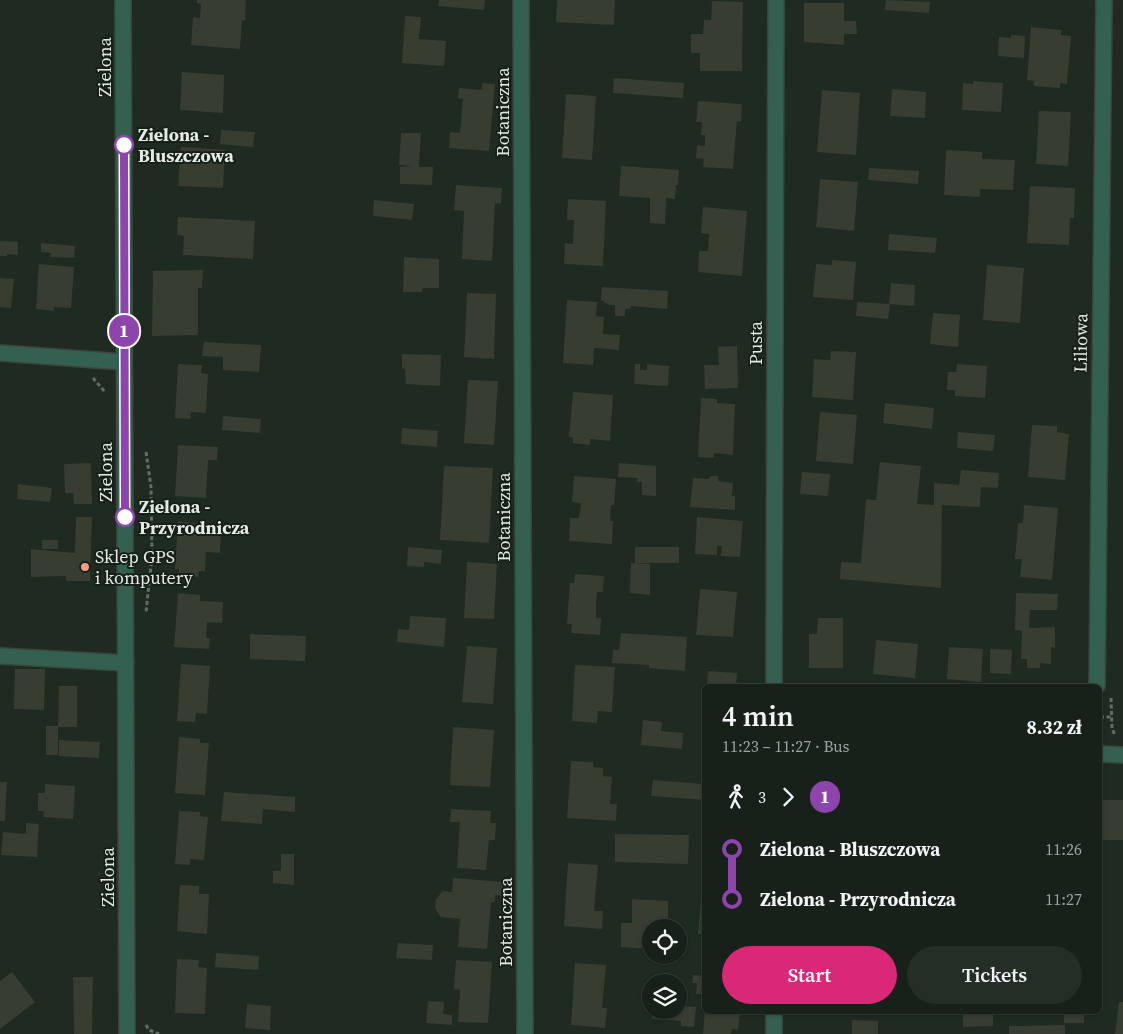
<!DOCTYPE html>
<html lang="en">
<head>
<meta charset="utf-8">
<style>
  body { margin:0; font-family:"Source Serif 4",serif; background:#242d26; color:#f1f3f6; height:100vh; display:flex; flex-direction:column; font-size:19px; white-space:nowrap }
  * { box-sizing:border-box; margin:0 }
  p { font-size:16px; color:#9ea3a2 }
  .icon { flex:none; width:28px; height:28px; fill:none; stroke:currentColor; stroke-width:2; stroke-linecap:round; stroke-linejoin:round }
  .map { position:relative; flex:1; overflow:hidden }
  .sheet { position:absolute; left:702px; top:684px; width:400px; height:330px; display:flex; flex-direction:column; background:#172019; border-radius:8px; box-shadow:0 1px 4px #0004,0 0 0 1px #363e38 }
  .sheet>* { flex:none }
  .badge { padding:0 10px; border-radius:16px; font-size:18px; line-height:32px }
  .tools { position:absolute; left:642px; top:919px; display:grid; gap:10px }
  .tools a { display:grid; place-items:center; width:45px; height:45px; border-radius:50%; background:#172019; box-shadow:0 1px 4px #0004,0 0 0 1px #363e38; font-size:25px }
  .map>.badge { position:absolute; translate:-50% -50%; box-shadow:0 0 0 2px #fff }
  .legs { display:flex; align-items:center; gap:8px; height:55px; padding:0 20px; font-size:16px }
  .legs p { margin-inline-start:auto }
  .head { display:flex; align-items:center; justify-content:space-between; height:85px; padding:0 20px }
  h1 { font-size:28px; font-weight:600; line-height:38px }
  .action { display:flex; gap:10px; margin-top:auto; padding:10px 20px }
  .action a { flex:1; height:58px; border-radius:30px; background:#db2777; color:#fff; font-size:20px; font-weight:600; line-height:58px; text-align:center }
  .action a+a { background:#242d26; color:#f1f3f6 }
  ul { padding:0 20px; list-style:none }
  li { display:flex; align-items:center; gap:18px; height:50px; font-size:19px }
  li i { display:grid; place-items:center; width:8px; height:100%; margin:0 6px; background:currentColor }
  li i::after { content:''; width:12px; height:12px; margin:-6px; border:4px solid; border-radius:50%; background:#172019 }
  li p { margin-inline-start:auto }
  li:first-child i { background:linear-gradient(#0000 50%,currentColor 0) }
  li:last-child i { background:linear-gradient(currentColor 50%,#0000 0) }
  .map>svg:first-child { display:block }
  .building { fill:#373d31 }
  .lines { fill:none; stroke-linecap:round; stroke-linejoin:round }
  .minor-casing { stroke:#3b453c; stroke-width:18 }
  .path { stroke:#636d65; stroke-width:3; stroke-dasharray:4 2.5; stroke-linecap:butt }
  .minor { stroke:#346052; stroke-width:15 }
  .line-1-casing { stroke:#fff; stroke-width:11 }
  .line-1 { stroke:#8e44ad; stroke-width:8 }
  .stop-1-dot { fill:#fff; stroke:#8e44ad; stroke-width:2.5 }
  .poi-dot { fill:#f2a17e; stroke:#162018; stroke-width:2 }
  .labels { text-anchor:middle; stroke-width:4; stroke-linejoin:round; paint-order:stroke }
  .street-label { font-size:18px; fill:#e4ebe5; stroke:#162018 }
  .stop-label { font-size:18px; font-weight:bold; fill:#e4ebe5; stroke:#162018; text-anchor:start }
  .poi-label { font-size:18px; fill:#e4ebe5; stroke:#162018; text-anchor:start }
</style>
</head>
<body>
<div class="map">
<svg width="1123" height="1034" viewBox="0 0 1123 1034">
  <rect width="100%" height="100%" fill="#1f2a21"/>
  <g class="building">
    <polygon points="197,0 246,0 245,21 242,20 240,49 191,45 193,17 200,18 201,4 197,3"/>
    <polygon points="439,0 485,0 484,10 438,6"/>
    <polygon points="557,0 615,0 614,25 556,22"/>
    <polygon points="886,0 930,2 929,13 885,10"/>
    <polygon points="712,1 743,2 742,71 700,71 700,53 691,53 691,34 703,34 704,20 711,20"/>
    <polygon points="804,3 844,3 844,21 856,21 857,34 844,34 844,45 804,42"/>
    <polygon points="405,16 421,17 419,39 446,41 444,66 402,63"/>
    <polygon points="1031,27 1061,30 1061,35 1071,36 1067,84 1060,83 1060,88 1034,86 1034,81 1027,80"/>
    <polygon points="1011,35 1025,36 1024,58 998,56 999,37 1011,38"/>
    <polygon points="182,72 224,75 223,113 180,110"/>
    <polygon points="614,78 684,83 683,98 613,93"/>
    <polygon points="973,81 1003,83 1001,112 962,110 963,83 973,84"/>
    <polygon points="482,83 495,84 489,151 449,148 450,132 460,133 463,99 458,98 459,88 482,90"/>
    <polygon points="892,89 926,92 925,118 890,116"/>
    <polygon points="822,90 860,93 856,155 817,152"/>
    <polygon points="566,94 596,96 592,160 562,158"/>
    <polygon points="698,101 742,104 741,122 737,121 733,169 703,167 704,159 696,158 697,145 705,146 705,135 701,135 702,122 696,122"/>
    <polygon points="1039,111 1071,112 1068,166 1036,164"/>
    <polygon points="221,130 255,132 253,147 220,144"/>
    <polygon points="401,133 421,133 419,167 433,167 432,185 400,184 400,167 412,166 399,165"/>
    <polygon points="181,147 225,150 223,188 178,186"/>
    <polygon points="946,150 982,152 982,159 1015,160 1013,190 980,189 980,197 944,195"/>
    <polygon points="621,166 679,170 678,185 676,185 675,199 666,198 665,224 650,223 650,198 619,196"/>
    <polygon points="869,168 919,171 918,184 868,180"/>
    <polygon points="820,179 858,182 854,231 816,227"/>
    <polygon points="456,185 502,188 501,204 495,203 492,261 462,259 464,211 454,210"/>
    <polygon points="1030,186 1075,188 1074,218 1070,218 1069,245 1027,243"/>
    <polygon points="568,199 606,201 603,266 564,264 565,243 573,244 574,220 567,220"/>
    <polygon points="374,200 414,204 412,220 373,216"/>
    <polygon points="703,207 747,211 742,276 698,272 699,251 708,251 709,234 701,233"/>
    <polygon points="178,217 255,221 253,259 183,255 184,236 177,235"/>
    <polygon points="889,234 937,238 935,253 888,250"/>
    <polygon points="0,241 18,242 18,255 7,254 7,256 0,256"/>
    <polygon points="41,243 75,246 74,258 50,257 51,253 41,252"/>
    <polygon points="404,257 439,259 439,288 423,288 422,292 403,292"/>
    <polygon points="832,260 856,262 853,300 813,297 816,264 832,265"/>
    <polygon points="39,264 74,267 71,308 54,307 54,311 36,309"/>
    <polygon points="987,265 1024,268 1020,323 983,320"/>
    <polygon points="203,270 202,288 198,288 198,335 152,336 153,271"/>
    <polygon points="0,278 14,279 11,308 0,307"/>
    <polygon points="891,283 915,285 914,306 889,304"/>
    <polygon points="602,287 668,291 667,309 631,306 630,309 625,309 625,316 615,316 615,305 609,305 601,300"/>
    <polygon points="467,293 496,294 494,359 464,357"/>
    <polygon points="567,300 597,302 596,316 604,317 603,334 620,335 619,350 594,348 593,365 563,363"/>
    <polygon points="857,302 890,304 888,319 856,316"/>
    <polygon points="933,313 960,315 958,347 930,344"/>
    <polygon points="204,342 261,345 259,372 223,370 223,357 202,356"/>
    <polygon points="737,346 738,388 705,389 704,365 719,365 718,347"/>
    <polygon points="831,351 856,352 853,400 812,397 814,359 830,360"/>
    <polygon points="402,354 441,355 440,386 406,384 405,369 402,368"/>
    <polygon points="178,364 202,365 201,373 208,374 206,413 191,412 190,419 175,418"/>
    <polygon points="635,364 640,364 640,370 647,370 647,364 669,366 668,386 634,384"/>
    <polygon points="957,364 987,366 985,398 955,396 955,390 947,390 948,372 956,372"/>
    <polygon points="468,380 498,381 494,445 464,443"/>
    <polygon points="573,392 613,395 610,441 590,439 590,445 573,443 573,438 569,437"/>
    <polygon points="701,398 717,399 717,403 735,404 733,455 714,453 714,458 698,457"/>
    <polygon points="885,403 934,408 932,429 883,423"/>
    <polygon points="820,412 857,415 853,464 816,461"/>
    <polygon points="223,416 261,419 260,433 222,430"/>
    <polygon points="1032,425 1057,426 1057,432 1069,434 1065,480 1028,477"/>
    <polygon points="402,428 438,431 437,447 401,444"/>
    <polygon points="958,432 995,435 993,451 957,448"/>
    <polygon points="178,445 218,447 217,460 208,460 206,498 175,496"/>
    <polygon points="880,462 921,466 917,504 934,505 934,483 959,485 961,470 999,473 998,488 981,487 980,507 942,505 941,588 840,579 841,562 861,563 866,499 876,500"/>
    <polygon points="91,463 92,504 74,504 73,493 65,493 64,464"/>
    <polygon points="619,463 656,466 656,496 642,495 642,482 637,482 637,478 618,477"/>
    <polygon points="444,466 493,468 489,543 440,540"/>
    <polygon points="802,472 830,474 828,496 800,494"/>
    <polygon points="574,476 616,479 614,505 611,505 610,521 613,521 612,544 569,541 570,518 579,518 581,503 572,502"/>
    <polygon points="710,476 718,476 718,481 733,483 732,496 735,496 735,510 690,507 693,478 709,479"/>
    <polygon points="18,484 52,488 50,502 17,499"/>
    <polygon points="1024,505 1058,508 1052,580 1020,577 1022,559 1015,559 1018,523 1023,523"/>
    <polygon points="76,517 92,517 90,581 66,581 66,576 31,577 31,549 75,553"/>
    <polygon points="697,517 743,521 740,557 721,556 722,546 717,546 717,555 695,554"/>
    <polygon points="178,521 195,523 194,532 221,533 220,553 206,552 205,571 199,571 198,577 178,576 179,569 175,569"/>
    <rect x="42" y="540" width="16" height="9"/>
    <polygon points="408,547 442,550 441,564 424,562 424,567 407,566"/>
    <rect x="635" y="547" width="44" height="16"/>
    <polygon points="467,562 497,564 494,619 464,618"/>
    <polygon points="631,563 650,564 650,595 630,593"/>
    <polygon points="575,574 604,576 603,592 597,592 596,605 596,618 601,618 600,635 571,633 572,624 567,624 570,583 574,583"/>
    <polygon points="700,589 737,592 733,637 696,635"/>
    <polygon points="178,593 200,595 200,601 223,602 222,623 207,622 206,638 210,638 209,649 174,647"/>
    <polygon points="1016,593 1058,594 1057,610 1030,610 1029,628 1055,627 1055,648 1051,647 1051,664 1040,663 1040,668 1027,668 1027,659 1021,659 1022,631 1015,630"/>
    <polygon points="410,616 446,618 444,647 397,642 398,629 409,630"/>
    <polygon points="818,618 843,618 843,668 809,668 809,634 817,634"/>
    <polygon points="621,633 687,637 685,671 649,668 649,665 612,663 613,650 619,650"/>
    <polygon points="250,634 306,636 305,661 250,659"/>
    <polygon points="876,640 918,644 915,678 873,674"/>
    <polygon points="467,646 497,648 493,704 462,702"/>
    <polygon points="949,647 983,649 981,682 947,679"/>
    <polygon points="990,649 1012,650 1011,674 990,673"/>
    <polygon points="181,664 210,666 207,714 196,713 195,722 177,721"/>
    <polygon points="575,665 615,667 612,712 598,711 597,723 572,721"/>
    <polygon points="15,669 45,669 44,710 14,709"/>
    <polygon points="708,671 737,673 736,686 707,686"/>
    <polygon points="59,686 77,686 77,727 58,727 58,755 46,755 46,726 58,726"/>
    <polygon points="643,720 662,722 661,731 683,733 682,749 641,745"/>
    <polygon points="453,727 494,730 490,787 450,785"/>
    <polygon points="179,737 200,739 200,743 209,743 205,795 175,793"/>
    <polygon points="59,740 100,742 99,758 59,756"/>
    <polygon points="571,761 593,762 593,767 603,768 603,776 612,777 610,804 617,804 616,821 567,818"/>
    <polygon points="653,780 702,784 702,790 705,790 705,800 651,796"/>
    <polygon points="0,782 7,782 5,821 0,821"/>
    <polygon points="45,784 75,786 73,819 43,817 44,811 38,811 38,793 45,793"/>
    <polygon points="224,792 295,797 295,812 263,809 262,824 221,821"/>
    <rect x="1100" y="800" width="23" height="40"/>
    <polygon points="451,809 491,811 490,823 496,823 495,840 489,840 486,870 457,868 460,822 450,822"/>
    <polygon points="179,811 200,812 200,816 208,817 204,860 190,859 190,865 175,864"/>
    <polygon points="26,823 39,824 37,857 1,855 3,832 26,834"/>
    <polygon points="615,834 689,835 688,864 615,862"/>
    <polygon points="281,854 294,854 294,885 273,883 273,871 281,871"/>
    <polygon points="568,863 598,865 594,911 603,911 602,929 564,926"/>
    <polygon points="703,872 705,872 705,934 698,934"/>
    <polygon points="453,878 504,882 503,896 495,895 495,902 491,902 487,949 458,947 460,919 441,917 435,908 436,899 443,891 452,892"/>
    <polygon points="180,885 199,886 199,894 209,894 207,934 177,931"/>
    <polygon points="632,899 668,901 668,928 651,928 651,949 621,947 621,923 632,923"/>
    <polygon points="398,943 433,945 432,960 396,958"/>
    <polygon points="216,953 259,956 258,970 215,967"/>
    <polygon points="177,959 199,960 198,967 207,968 205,1014 175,1013"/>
    <polygon points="456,960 492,962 488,1023 458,1022 460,990 454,989"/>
    <polygon points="575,963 606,965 602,1008 607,1008 605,1028 571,1025"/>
    <polygon points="12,972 35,1002 0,1029 0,981"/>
    <polygon points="693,975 705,976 705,994 696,994 697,983 692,983"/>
    <polygon points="73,977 93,977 92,1034 74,1034"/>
    <polygon points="428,1001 444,1002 443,1014 452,1015 452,1025 426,1023"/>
    <polygon points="1119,1002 1123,1002 1123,1034 1115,1034"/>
    <polygon points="247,1004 271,1006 270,1030 245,1028"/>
    <polygon points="679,1006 696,1007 694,1027 681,1026 681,1021 652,1019 652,1010 679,1010"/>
    <polygon points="705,1011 740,1011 738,1030 732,1029 731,1034 703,1034"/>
    <polygon points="963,1011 993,1011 993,1026 963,1027"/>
    <rect x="1064" y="1011" width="20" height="12"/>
    <polygon points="852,1020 878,1021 878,1034 852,1034"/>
    <polygon points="1065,1025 1065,1034 1009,1034 1009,1026"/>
  </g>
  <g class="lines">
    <defs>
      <g id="minor">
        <polyline points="123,0 127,1034"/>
        <polyline points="521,0 525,1034"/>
        <polyline points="0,353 124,362"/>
        <polyline points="0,656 126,663"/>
        <polyline points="774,686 776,0"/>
        <polyline points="1097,686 1104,0"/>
        <polyline points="1100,754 1123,755"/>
        <polyline points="774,1034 774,1011"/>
      </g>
    </defs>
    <use href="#minor" class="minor-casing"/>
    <g class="path">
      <polyline points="93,378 105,392"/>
      <polyline points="146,452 151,487 152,556 146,612"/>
      <polyline points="1111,698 1112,728 1115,736"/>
      <polyline points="1100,717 1111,717"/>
      <polyline points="146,1025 149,1030 159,1034"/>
    </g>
    <use href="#minor" class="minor"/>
  </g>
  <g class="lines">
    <defs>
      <polyline id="line-1" points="124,145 125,517"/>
    </defs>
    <use href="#line-1" class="line-1-casing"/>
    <use href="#line-1" class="line-1"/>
  </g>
  <g class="stop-1-dot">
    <circle cx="124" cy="145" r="9"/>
    <circle cx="125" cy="517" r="9"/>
  </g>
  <circle class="poi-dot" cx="85" cy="567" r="5"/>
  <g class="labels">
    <g class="street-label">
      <text transform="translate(105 67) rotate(-90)" y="6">Zielona</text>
      <text transform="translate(503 112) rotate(-90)" y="6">Botaniczna</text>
      <text transform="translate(756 343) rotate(-90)" y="6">Pusta</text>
      <text transform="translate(1081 343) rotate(-89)" y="6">Liliowa</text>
      <text transform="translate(106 472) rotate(-90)" y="6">Zielona</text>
      <text transform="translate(504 517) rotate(-90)" y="6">Botaniczna</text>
      <text transform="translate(108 877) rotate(-90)" y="6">Zielona</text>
      <text transform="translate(506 922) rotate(-90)" y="6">Botaniczna</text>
    </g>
    <g class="stop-label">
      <text x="138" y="141">Zielona -<tspan x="138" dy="21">Bluszczowa</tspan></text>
      <text x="139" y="513">Zielona -<tspan x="139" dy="21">Przyrodnicza</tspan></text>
    </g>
    <g class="poi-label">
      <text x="95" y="563">Sklep GPS<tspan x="95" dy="21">i komputery</tspan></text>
    </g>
  </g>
</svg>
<div class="tools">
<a><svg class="icon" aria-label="locate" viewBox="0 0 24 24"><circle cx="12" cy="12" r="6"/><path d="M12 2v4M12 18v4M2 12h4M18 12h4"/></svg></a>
<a><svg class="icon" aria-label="layers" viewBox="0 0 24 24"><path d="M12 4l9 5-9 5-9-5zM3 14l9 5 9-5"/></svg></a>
</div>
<b class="badge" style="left:124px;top:331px;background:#8e44ad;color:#fff">1</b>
<section class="sheet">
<div class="head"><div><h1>4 min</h1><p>11:23 – 11:27 · Bus</p></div><b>8.32 zł</b></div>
<div class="legs"><svg class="icon" aria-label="walk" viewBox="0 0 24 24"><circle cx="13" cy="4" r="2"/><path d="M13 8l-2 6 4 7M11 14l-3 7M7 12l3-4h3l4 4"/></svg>3<svg class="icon" aria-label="forward" viewBox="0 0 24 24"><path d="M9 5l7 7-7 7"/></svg><b class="badge" style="background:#8e44ad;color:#fff">1</b></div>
<ul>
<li><i style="color:#8e44ad"></i><b>Zielona - Bluszczowa</b><p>11:26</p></li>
<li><i style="color:#8e44ad"></i><b>Zielona - Przyrodnicza</b><p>11:27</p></li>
</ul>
<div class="action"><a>Start</a><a>Tickets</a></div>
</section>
</div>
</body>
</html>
